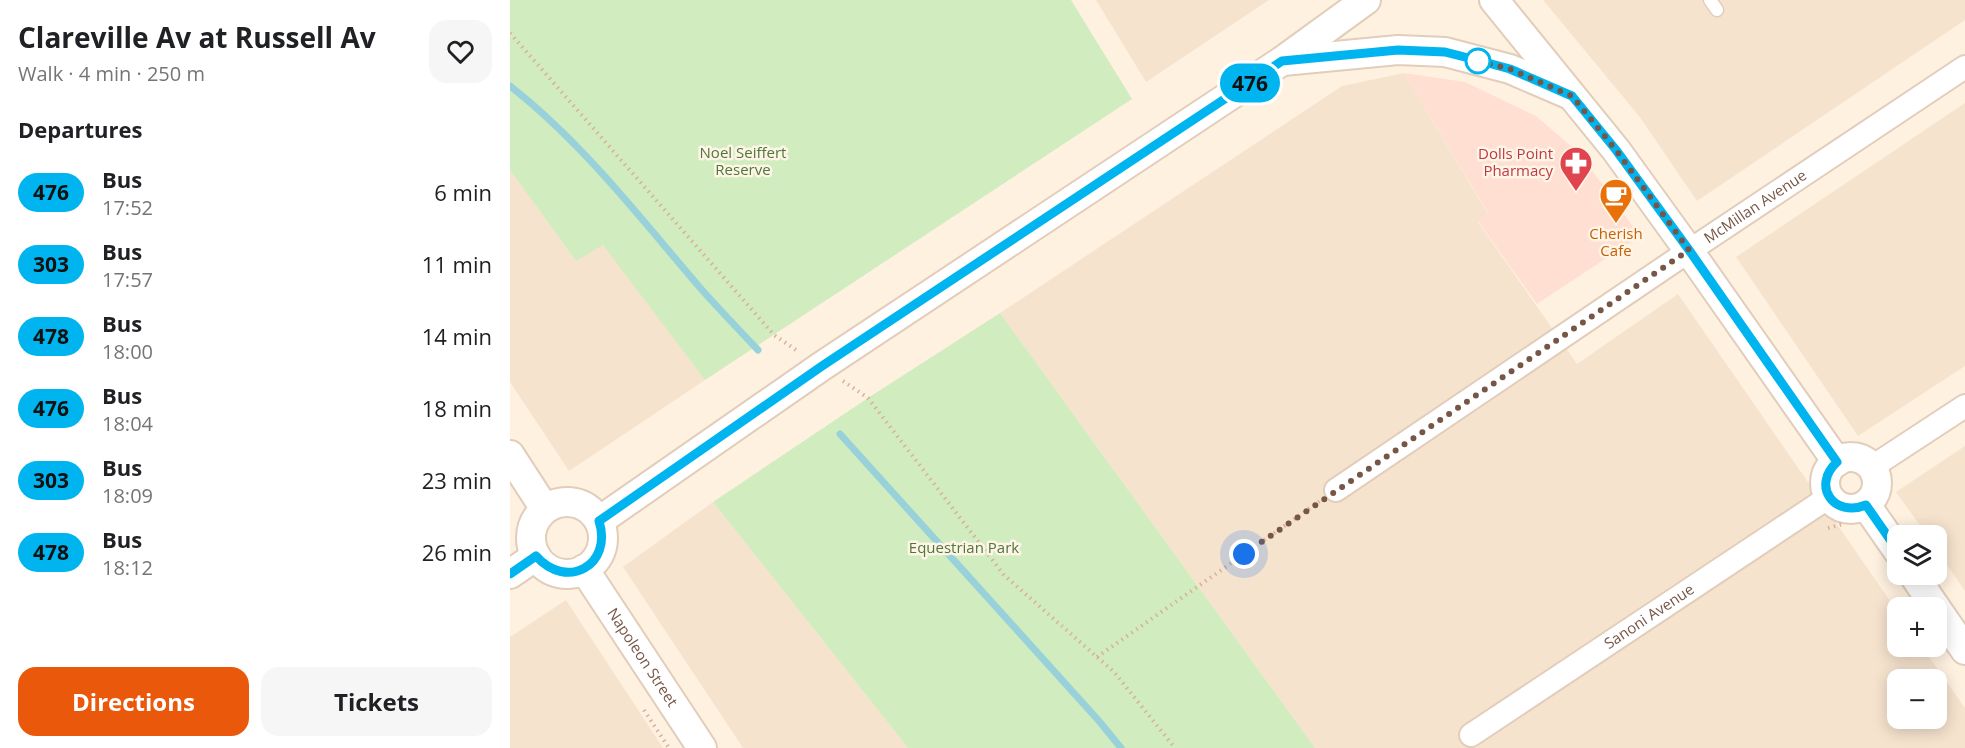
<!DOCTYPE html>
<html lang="en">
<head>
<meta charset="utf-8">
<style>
  body { margin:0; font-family:"Open Sans",sans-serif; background:#f6f6f6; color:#202124; height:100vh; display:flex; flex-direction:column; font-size:22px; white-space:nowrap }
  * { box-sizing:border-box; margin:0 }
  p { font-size:20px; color:#757577 }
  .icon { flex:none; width:33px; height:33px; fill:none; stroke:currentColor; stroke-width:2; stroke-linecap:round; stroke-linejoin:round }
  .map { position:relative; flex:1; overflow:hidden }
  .side { display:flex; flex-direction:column; background:#fff; width:510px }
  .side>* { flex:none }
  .badge { padding:0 12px; border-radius:20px; font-size:21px; line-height:39px }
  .fabs { position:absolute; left:1377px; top:525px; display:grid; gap:12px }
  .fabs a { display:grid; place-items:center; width:60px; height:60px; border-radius:12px; background:#fff; box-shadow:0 3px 15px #0003; font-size:30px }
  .you { position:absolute; width:30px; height:30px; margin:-15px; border:4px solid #fff; border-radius:50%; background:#1a73e8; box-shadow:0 0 0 9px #1a73e833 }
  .map>.badge { position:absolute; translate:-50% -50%; box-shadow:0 0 0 3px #fff }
  h2 { padding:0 18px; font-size:22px; line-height:54px }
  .round { display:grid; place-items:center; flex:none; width:63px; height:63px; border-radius:18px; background:#f6f6f6 }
  .overview { display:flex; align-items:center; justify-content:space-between; height:102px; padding:0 18px }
  h1 { font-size:28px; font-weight:700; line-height:45px }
  .button { display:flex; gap:12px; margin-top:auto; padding:12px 18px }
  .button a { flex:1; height:69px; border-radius:18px; background:#ea580c; color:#fff; font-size:24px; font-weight:700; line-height:69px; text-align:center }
  .button a+a { background:#f6f6f6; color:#202124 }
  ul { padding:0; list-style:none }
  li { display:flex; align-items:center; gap:18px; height:72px; padding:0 18px }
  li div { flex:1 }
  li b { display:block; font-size:22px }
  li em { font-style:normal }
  li .badge { min-width:66px; font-weight:700; text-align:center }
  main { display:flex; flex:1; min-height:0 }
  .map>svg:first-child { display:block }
  .residential { fill:#f6e3ce; fill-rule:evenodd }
  .commercial { fill:#ffdfd2 }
  .green { fill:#d1ecbe }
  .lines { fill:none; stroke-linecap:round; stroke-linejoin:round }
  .stream { stroke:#99d1da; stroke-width:7 }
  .service-casing { stroke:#e2cdbb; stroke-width:15 }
  .minor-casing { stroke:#e2cdbb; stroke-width:26 }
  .tertiary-casing { stroke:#e2cdbb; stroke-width:32 }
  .path { stroke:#d9b199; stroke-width:4; stroke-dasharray:1.5 4.5; stroke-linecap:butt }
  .service { stroke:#fff; stroke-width:12 }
  .minor { stroke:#fff; stroke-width:22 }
  .tertiary { stroke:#fff; stroke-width:28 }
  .line-casing { stroke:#fff; stroke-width:14 }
  .line { stroke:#00b5ef; stroke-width:9 }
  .walk { stroke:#765646; stroke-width:6; stroke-dasharray:0 10.8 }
  .stop-dot { fill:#fff; stroke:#00b5ef; stroke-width:3 }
  .labels { text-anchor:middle; stroke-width:5; stroke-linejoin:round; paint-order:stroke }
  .park-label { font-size:15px; fill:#4d773b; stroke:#fff5e7 }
  .health-label { font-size:15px; fill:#be3a42; stroke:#fff5e7; text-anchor:end }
  .street-label { font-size:15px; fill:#765646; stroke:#fff5e7 }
  .food-label { font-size:15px; fill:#c56008; stroke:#fff5e7 }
</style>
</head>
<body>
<main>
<section class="side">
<div class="overview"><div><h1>Clareville Av at Russell Av</h1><p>Walk · 4 min · 250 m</p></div><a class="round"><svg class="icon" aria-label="heart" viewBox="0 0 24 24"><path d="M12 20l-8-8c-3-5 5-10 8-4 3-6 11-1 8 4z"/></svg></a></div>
<h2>Departures</h2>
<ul>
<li><span class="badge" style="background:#00b5ef;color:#111">476</span><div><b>Bus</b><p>17:52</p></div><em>6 min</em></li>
<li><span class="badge" style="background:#00b5ef;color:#111">303</span><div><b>Bus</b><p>17:57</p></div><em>11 min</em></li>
<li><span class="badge" style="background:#00b5ef;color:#111">478</span><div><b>Bus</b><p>18:00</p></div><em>14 min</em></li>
<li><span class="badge" style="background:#00b5ef;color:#111">476</span><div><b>Bus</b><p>18:04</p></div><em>18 min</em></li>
<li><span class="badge" style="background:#00b5ef;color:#111">303</span><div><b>Bus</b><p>18:09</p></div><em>23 min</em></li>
<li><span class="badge" style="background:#00b5ef;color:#111">478</span><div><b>Bus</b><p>18:12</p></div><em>26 min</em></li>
</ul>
<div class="button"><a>Directions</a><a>Tickets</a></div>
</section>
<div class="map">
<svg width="1455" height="748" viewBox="0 0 1455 748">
  <rect width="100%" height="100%" fill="#fef1e0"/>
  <g class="residential">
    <polygon points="586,0 759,0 636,82"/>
    <polygon points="1033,0 1455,0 1455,20 1187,201 1129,116"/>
    <path d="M894,73L978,214L968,222L1067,364L1168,294L1387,611L1388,646L1412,647L1455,708V748H805L490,313L832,86ZM1388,680H1426V718H1388Z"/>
    <polygon points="1455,103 1455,366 1348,436 1226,257"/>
    <polygon points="0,170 66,261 93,244 195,380 59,471 0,382"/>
    <polygon points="1455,446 1455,591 1427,550 1426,536 1417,535 1386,492"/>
    <polygon points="203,502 398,748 233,748 113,567"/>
    <polygon points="56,600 153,748 0,748 0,637"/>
  </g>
  <polygon class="commercial" points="894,73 955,82 1026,116 1070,154 1130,236 1027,304 968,221 978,213"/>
  <g class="green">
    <polygon points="0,0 561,0 622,99 195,380 93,245 66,261 0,170"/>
    <polygon points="490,313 805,748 398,748 203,502 358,398"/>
  </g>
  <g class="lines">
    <g class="stream">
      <path d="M0,86C73,143 131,219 192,290C210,310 229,330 248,350"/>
      <polyline points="330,434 589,721 611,748"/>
    </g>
    <defs>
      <polyline id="service" points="1200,0 1207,10"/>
      <g id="minor">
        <polyline points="1362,467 1455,406"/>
        <path id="s1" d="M826,490L1179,251L1455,67"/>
        <path id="s2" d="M961,735L1319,497"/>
      </g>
      <g id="tertiary">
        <polyline points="984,0 1106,150 1179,251 1327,462"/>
        <polyline points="773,61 888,50 935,52 1000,69 1058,94"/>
        <polyline points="0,455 35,509"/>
        <circle cx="1341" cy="483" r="26"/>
        <circle cx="57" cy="538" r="36"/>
        <polyline points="1356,505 1388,551"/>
        <polyline points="89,521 312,366 772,61 856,0"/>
        <path id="s3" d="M74,569L192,748"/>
        <polyline points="0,574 26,556"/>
        <polyline points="1403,574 1426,608"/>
        <polyline points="1426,608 1455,650"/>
      </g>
    </defs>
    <use href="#service" class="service-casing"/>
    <use href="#minor" class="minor-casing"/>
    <use href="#tertiary" class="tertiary-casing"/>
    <g class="path">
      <polyline points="0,33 264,335 289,352"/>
      <polyline points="333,381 358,398 494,575 604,672 665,748"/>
      <polyline points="1318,528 1333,524"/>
      <polyline points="587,657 810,501"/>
      <polyline points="134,710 159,748"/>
    </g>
    <use href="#service" class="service"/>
    <use href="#minor" class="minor"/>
    <use href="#tertiary" class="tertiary"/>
  </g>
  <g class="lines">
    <defs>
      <path id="line" d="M0,574L26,556C57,591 103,565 89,521L312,366L772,61L888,50L935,52L978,63L1000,69L1062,96L1106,150L1179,250L1327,462C1301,486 1324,518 1356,505L1388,551"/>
    </defs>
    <use href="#line" class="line-casing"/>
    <use href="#line" class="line"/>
    <polyline class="walk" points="734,554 1179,250 1106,150 1062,96 1000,69 968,61"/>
  </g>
  <defs>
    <symbol id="pharmacy-pin" viewBox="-11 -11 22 30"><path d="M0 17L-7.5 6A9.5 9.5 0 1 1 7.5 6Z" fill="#e0444e" stroke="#fff5e7"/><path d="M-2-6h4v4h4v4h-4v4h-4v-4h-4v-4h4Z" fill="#fff"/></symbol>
    <symbol id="cafe-pin" viewBox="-11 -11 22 30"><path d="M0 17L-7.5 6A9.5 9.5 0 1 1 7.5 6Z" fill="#e8710a" stroke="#fff5e7"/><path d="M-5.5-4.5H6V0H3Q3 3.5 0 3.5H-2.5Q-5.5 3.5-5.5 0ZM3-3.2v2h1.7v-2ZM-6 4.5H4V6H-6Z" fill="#fff"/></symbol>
  </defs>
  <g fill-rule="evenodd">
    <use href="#pharmacy-pin" x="1047" y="144" width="38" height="52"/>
    <use href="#cafe-pin" x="1087" y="176" width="38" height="52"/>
  </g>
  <circle class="stop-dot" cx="968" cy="61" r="12"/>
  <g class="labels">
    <g class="park-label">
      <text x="233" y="158">Noel Seiffert<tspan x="233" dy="17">Reserve</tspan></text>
      <text x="454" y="553">Equestrian Park</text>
    </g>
    <g class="health-label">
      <text x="1043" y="159">Dolls Point<tspan x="1043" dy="17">Pharmacy</tspan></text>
    </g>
    <g class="street-label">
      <text dy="5" stroke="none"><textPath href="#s1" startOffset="506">McMillan Avenue</textPath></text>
      <text dy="5" stroke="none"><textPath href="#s2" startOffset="214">Sanoni Avenue</textPath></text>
      <text dy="5" stroke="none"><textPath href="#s3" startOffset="106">Napoleon Street</textPath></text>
    </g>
    <g class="food-label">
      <text x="1106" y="239">Cherish<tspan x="1106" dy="17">Cafe</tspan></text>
    </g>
  </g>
</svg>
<div class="fabs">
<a><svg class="icon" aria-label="layers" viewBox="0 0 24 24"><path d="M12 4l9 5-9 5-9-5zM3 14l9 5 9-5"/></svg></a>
<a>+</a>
<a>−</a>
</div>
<div class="you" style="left:734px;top:554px"></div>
<b class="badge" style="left:740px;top:83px;background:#00b5ef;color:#111">476</b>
</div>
</main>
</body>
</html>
